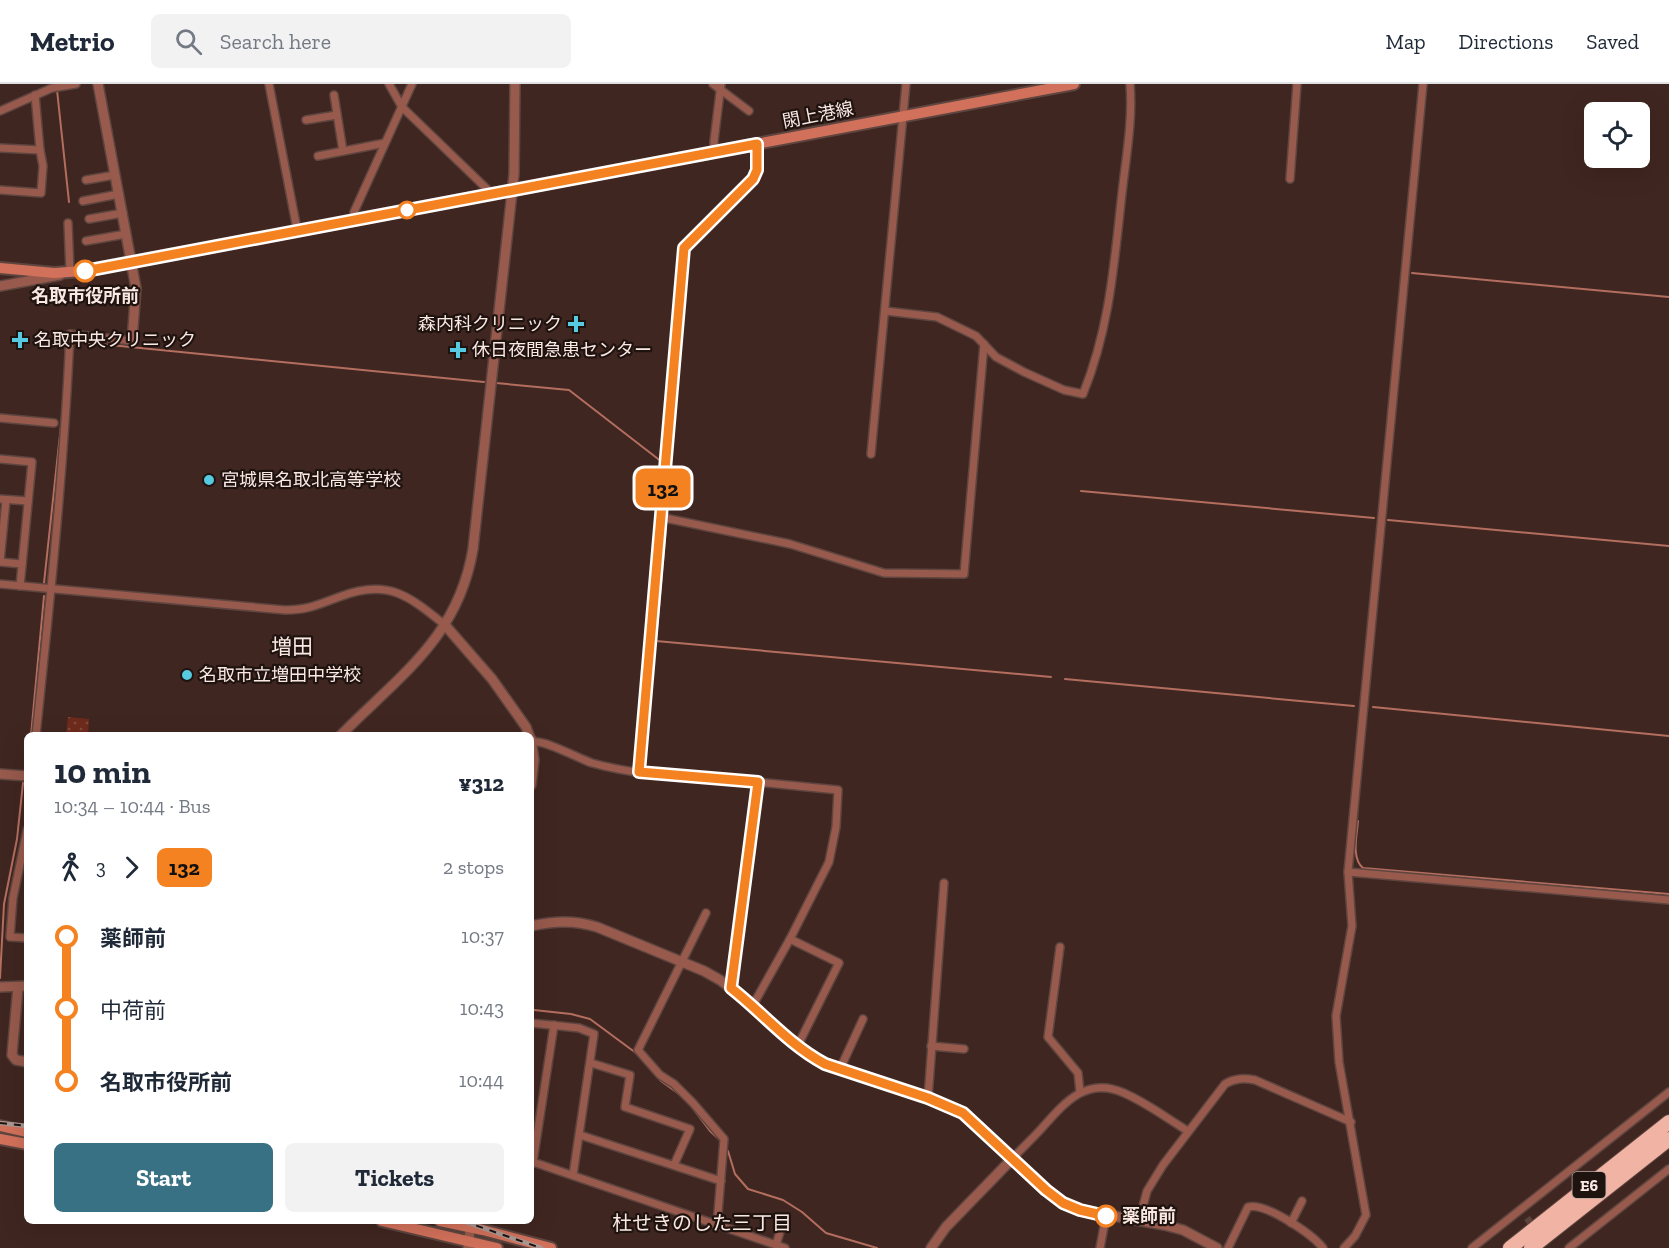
<!DOCTYPE html>
<html lang="en">
<head>
<meta charset="utf-8">
<style>
  body { margin:0; font-family:"Zilla Slab","Noto Sans JP",serif; background:#f2f2f3; color:#1f2937; height:100vh; display:flex; flex-direction:column; font-size:22px; white-space:nowrap }
  * { box-sizing:border-box; margin:0 }
  p { font-size:20px; color:#747a83 }
  .icon { flex:none; width:33px; height:33px; fill:none; stroke:currentColor; stroke-width:2; stroke-linecap:round; stroke-linejoin:round }
  .map { position:relative; flex:1; overflow:hidden }
  .sheet { position:absolute; left:24px; top:648px; width:510px; height:492px; display:flex; flex-direction:column; background:#fff; border-radius:9px; box-shadow:0 6px 24px #0002 }
  .sheet>* { flex:none }
  .badge { padding:0 12px; border-radius:9px; font-size:21px; line-height:39px }
  .controls { position:absolute; left:1584px; top:18px; display:grid; gap:12px }
  .controls a { display:grid; place-items:center; width:66px; height:66px; border-radius:9px; background:#fff; box-shadow:0 6px 24px #0002; font-size:30px }
  .map>.badge { position:absolute; translate:-50% -50%; box-shadow:0 0 0 3px #fff }
  .legs { display:flex; align-items:center; gap:9px; height:66px; padding:0 30px; font-size:20px }
  .legs p { margin-inline-start:auto }
  .overview { display:flex; align-items:center; justify-content:space-between; height:102px; padding:0 30px }
  h1 { font-size:33px; font-weight:700; line-height:45px }
  .cta { display:flex; gap:12px; margin-top:auto; padding:12px 30px }
  .cta a { flex:1; height:69px; border-radius:9px; background:#387184; color:#fff; font-size:24px; font-weight:700; line-height:69px; text-align:center }
  .cta a+a { background:#f2f2f3; color:#1f2937 }
  ul { padding:0 30px; list-style:none }
  li { display:flex; align-items:center; gap:21px; height:72px; font-size:22px }
  li i { display:grid; place-items:center; width:9px; height:100%; margin:0 8px; background:currentColor }
  li i::after { content:''; width:15px; height:15px; margin:-8px; border:4px solid; border-radius:50%; background:#fff }
  li p { margin-inline-start:auto }
  li:first-child i { background:linear-gradient(#0000 50%,currentColor 0) }
  li:last-child i { background:linear-gradient(currentColor 50%,#0000 0) }
  header { display:flex; align-items:center; gap:36px; box-sizing:border-box; height:84px; padding:0 30px; background:#fff; border-bottom:2px solid #e0e1e3 }
  header strong { font-size:28px }
  nav { display:flex; gap:33px; margin-inline-start:auto; font-size:21px }
  .search { width:420px; height:54px; background:#f2f2f3; display:flex; align-items:center; gap:15px; box-sizing:border-box; padding:0 21px; border-radius:9px; color:#747a83; font-size:22px }
  .map>svg:first-child { display:block }
  .grass { fill:url(#grass-dots) }
  .lines { fill:none; stroke-linecap:round; stroke-linejoin:round }
  .stream { stroke:#b36e5f; stroke-width:2 }
  .minor-tunnel { stroke:#5c433d; stroke-width:7; stroke-dasharray:7 3.5; stroke-linecap:butt }
  .minor-casing { stroke:#5e453f; stroke-width:10 }
  .tertiary-casing { stroke:#5e453f; stroke-width:12 }
  .secondary-casing { stroke:#5e453f; stroke-width:14 }
  .motorway-casing { stroke:#5e453f; stroke-width:16 }
  .minor { stroke:#975a4c; stroke-width:7 }
  .tertiary { stroke:#975a4c; stroke-width:9 }
  .secondary { stroke:#d2715b; stroke-width:10 }
  .motorway { stroke:#f0b3a4; stroke-width:14 }
  .rail-casing { stroke:#ac9791; stroke-width:4.5 }
  .rail { stroke:#1f1310; stroke-width:2; stroke-dasharray:7; stroke-linecap:butt }
  .line-1-casing { stroke:#fff; stroke-width:14 }
  .line-1 { stroke:#f58220; stroke-width:9 }
  .stop-1-dot { fill:#fff; stroke:#f58220; stroke-width:3 }
  .poi-dot { fill:#57c9e1; stroke:#1f1310; stroke-width:2 }
  .labels { text-anchor:middle; stroke-width:4.5; stroke-linejoin:round; paint-order:stroke }
  .shield { fill:#1f1310; stroke:#b8a8a4; stroke-width:1.5 }
  .shield-label { font-size:16px; font-weight:bold; fill:#fae8e3 }
  .street-label { font-size:18px; fill:#fae8e3; stroke:#1f1310 }
  .stop-label { font-size:18px; font-weight:bold; fill:#fae8e3; stroke:#1f1310 }
  .poi-label { font-size:18px; fill:#fae8e3; stroke:#1f1310; text-anchor:start }
  .neighbourhood-label { font-size:20px; fill:#fae8e3; stroke:#1f1310 }
  .quarter-label { font-size:21px; fill:#fae8e3; stroke:#1f1310 }
</style>
</head>
<body>
<header>
<strong>Metrio</strong>
<div class="search"><svg class="icon" aria-label="search" viewBox="0 0 24 24"><circle cx="10" cy="10" r="6"/><path d="M15 15l6 6"/></svg>Search here</div>
<nav><a>Map</a><a>Directions</a><a>Saved</a></nav>
</header>
<div class="map">
<svg width="1669" height="1164" viewBox="0 0 1669 1164">
  <defs>
    <pattern id="grass-dots" width="8" height="8" patternUnits="userSpaceOnUse" patternTransform="scale(1.5)"><rect width="8" height="8" fill="#6e2b1c"/><path d="M2 2h.1M6 6h.1" fill="none" stroke="#844a3d" stroke-width="1.8" stroke-linecap="round"/></pattern>
  </defs>
  <rect width="100%" height="100%" fill="#402620"/>
  <polygon class="grass" points="68,633 89,635 88,651 66,651"/>
  <g class="lines">
    <g class="stream">
      <polyline points="57,6 69,118"/>
      <polyline points="1412,189 1669,213"/>
      <polyline points="80,258 484,298"/>
      <polyline points="65,287 66,258"/>
      <polyline points="496,299 569,306 662,378 656,436"/>
      <polyline points="1081,407 1374,434"/>
      <polyline points="1388,436 1669,462"/>
      <polyline points="666,443 656,557 1051,593"/>
      <polyline points="44,499 62,332"/>
      <polyline points="1065,595 1354,622"/>
      <polyline points="1373,623 1669,652"/>
      <polyline points="31,651 44,512"/>
      <polyline points="26,684 27,676"/>
      <path d="M1358,737C1357,751 1351,774 1363,784L1669,810"/>
      <polyline points="0,894 4,820 17,755 23,699"/>
      <polyline points="534,926 571,930 590,935 636,969"/>
      <polyline points="656,991 661,997 679,1010"/>
      <polyline points="688,1018 710,1047 721,1057"/>
      <polyline points="728,1067 735,1090 748,1105 783,1116 802,1128 826,1149 877,1164"/>
    </g>
    <polyline class="minor-tunnel" points="1527,1134 1536,1146"/>
    <defs>
      <g id="minor">
        <polyline points="269,0 297,145"/>
        <polyline points="389,0 402,23 487,105 488,112"/>
        <polyline points="713,0 749,27"/>
        <polyline points="334,11 343,67"/>
        <polyline points="0,27 52,4 76,0"/>
        <polyline points="306,36 337,31"/>
        <polyline points="0,64 40,66"/>
        <polyline points="714,68 714,57 721,0"/>
        <polyline points="318,72 385,59"/>
        <polyline points="1290,95 1297,0"/>
        <polyline points="86,96 115,91"/>
        <polyline points="0,106 41,109 43,82 40,66 35,11"/>
        <polyline points="83,117 119,110"/>
        <polyline points="89,135 123,129"/>
        <polyline points="354,135 354,128 412,0"/>
        <polyline points="68,139 70,188"/>
        <polyline points="86,157 126,150"/>
        <path d="M885,227L937,233L976,252L996,273L1024,288L1064,306L1083,310C1110,243 1114,180 1122,109C1126,73 1133,36 1130,0"/>
        <polyline points="0,334 54,339"/>
        <polyline points="871,370 906,0"/>
        <polyline points="0,375 32,378 20,502"/>
        <polyline points="0,415 28,417"/>
        <polyline points="6,416 0,478 22,480"/>
        <polyline points="660,433 790,460 884,489 964,490 984,260"/>
        <path d="M0,500L285,526C308,526 317,521 339,513C387,494 408,511 445,541"/>
        <path d="M36,651C50,518 64,384 70,250L132,257"/>
        <path d="M532,658C544,655 577,674 592,679C645,694 703,693 757,698L731,904"/>
        <polyline points="639,688 684,164 753,95 757,86 757,60"/>
        <polyline points="27,746 13,814 10,853 27,854"/>
        <polyline points="1348,788 1669,816"/>
        <polyline points="706,829 638,966 660,991 674,1000 693,1019 724,1055 717,1141"/>
        <polyline points="790,855 839,879 797,963"/>
        <polyline points="1060,863 1048,953 1078,989 1080,1008"/>
        <polyline points="753,921 790,855 829,778 836,743 838,706 757,698"/>
        <polyline points="531,939 579,944 594,950 573,1091"/>
        <polyline points="554,941 533,1078 785,1164"/>
        <polyline points="931,962 964,965"/>
        <polyline points="591,979 630,991 625,1023 690,1045 674,1081"/>
        <polyline points="840,985 863,935"/>
        <polyline points="928,1014 944,799"/>
        <polyline points="580,1051 721,1097"/>
        <path d="M1013,1074C1022,1064 1033,1054 1042,1044C1065,1018 1087,992 1124,1009C1147,1019 1168,1035 1188,1047"/>
        <path d="M1139,1137L1147,1107L1163,1081L1225,1000C1235,994 1244,994 1255,996L1351,1038"/>
        <polyline points="1291,1139 1302,1117"/>
        <polyline points="776,1161 782,1141"/>
        <polyline points="1100,1164 1106,1132"/>
        <path d="M1228,1164L1248,1123C1265,1118 1312,1150 1323,1164"/>
        <polyline points="1344,1164 1355,1152 1366,1131 1339,978 1336,932 1352,842 1348,788 1423,0"/>
        <polyline points="1472,1164 1669,1008"/>
        <polyline points="1569,1164 1669,1085"/>
      </g>
      <g id="tertiary">
        <polyline points="98,0 136,204 132,257"/>
        <polyline points="0,202 60,191"/>
        <polyline points="445,541 492,595 526,643 529,651"/>
        <path d="M341,651C400,591 458,554 473,465L514,90L515,0"/>
        <polyline points="531,655 534,676 531,701"/>
        <polyline points="0,690 27,692"/>
        <path d="M531,842C554,837 574,836 597,843L704,887L720,896L753,921L777,946L810,972L840,985L928,1014L963,1029L1046,1106L1063,1119L1080,1126L1164,1141L1183,1146L1217,1164"/>
        <polyline points="0,903 27,902"/>
        <polyline points="18,903 12,971 16,976 27,978"/>
        <polyline points="468,1164 471,1137"/>
        <polyline points="931,1164 946,1143 1013,1074"/>
      </g>
      <g id="secondary">
        <polyline points="0,184 54,189 84,187 1074,0"/>
        <polyline points="0,1042 27,1048"/>
        <polyline points="0,1055 27,1060"/>
        <polyline points="382,1137 497,1164"/>
        <polyline points="440,1137 483,1146 551,1164"/>
      </g>
      <g id="motorway">
        <polyline points="1510,1164 1669,1038"/>
        <polyline points="1531,1164 1669,1055"/>
      </g>
    </defs>
    <use href="#minor" class="minor-casing"/>
    <use href="#tertiary" class="tertiary-casing"/>
    <use href="#secondary" class="secondary-casing"/>
    <use href="#motorway" class="motorway-casing"/>
    <use href="#minor" class="minor"/>
    <use href="#tertiary" class="tertiary"/>
    <use href="#secondary" class="secondary"/>
    <use href="#motorway" class="motorway"/>
    <defs>
      <g id="rail">
        <polyline points="0,1039 27,1042"/>
        <polyline points="463,1137 541,1164"/>
      </g>
    </defs>
    <use href="#rail" class="rail-casing"/>
    <use href="#rail" class="rail"/>
  </g>
  <g class="lines">
    <defs>
      <path id="line-1" d="M85,187L757,60V86L753,95L684,164L639,688L758,698L731,904C763,929 788,960 825,980L928,1014L963,1029L1046,1106L1063,1119L1080,1126L1106,1132"/>
    </defs>
    <use href="#line-1" class="line-1-casing"/>
    <use href="#line-1" class="line-1"/>
  </g>
  <g class="stop-1-dot">
    <circle cx="407" cy="126" r="8"/>
    <circle cx="85" cy="187" r="10"/>
    <circle cx="1106" cy="1132" r="10"/>
  </g>
  <g class="poi-dot">
    <path d="M573 231h6v6h6v6h-6v6h-6v-6h-6v-6h6z"/>
    <path d="M17 247h6v6h6v6h-6v6h-6v-6h-6v-6h6z"/>
    <path d="M455 257h6v6h6v6h-6v6h-6v-6h-6v-6h6z"/>
    <circle cx="209" cy="396" r="6"/>
    <circle cx="187" cy="591" r="6"/>
  </g>
  <g class="labels">
    <rect class="shield" x="1572.5" y="1088" width="33" height="26" rx="4.5"/>
    <g class="shield-label">
      <text x="1589" y="1107">E6</text>
    </g>
    <g class="street-label">
      <text transform="translate(818 31) rotate(-11)" y="6">閖上港線</text>
    </g>
    <g class="stop-label">
      <text x="85" y="218">名取市役所前</text>
      <text x="1122" y="1138" text-anchor="start">薬師前</text>
    </g>
    <g class="poi-label">
      <text x="562" y="246" text-anchor="end">森内科クリニック</text>
      <text x="34" y="262">名取中央クリニック</text>
      <text x="472" y="272">休日夜間急患センター</text>
      <text x="221" y="402">宮城県名取北高等学校</text>
      <text x="199" y="597">名取市立増田中学校</text>
    </g>
    <g class="neighbourhood-label">
      <text x="702" y="1146">杜せきのした三丁目</text>
    </g>
    <g class="quarter-label">
      <text x="292" y="570">増田</text>
    </g>
  </g>
</svg>
<div class="controls">
<a><svg class="icon" aria-label="locate" viewBox="0 0 24 24"><circle cx="12" cy="12" r="6"/><path d="M12 2v4M12 18v4M2 12h4M18 12h4"/></svg></a>
</div>
<b class="badge" style="left:663px;top:404px;background:#f58220;color:#111">132</b>
<section class="sheet">
<div class="overview"><div><h1>10 min</h1><p>10:34 – 10:44 · Bus</p></div><b>¥312</b></div>
<div class="legs"><svg class="icon" aria-label="walk" viewBox="0 0 24 24"><circle cx="13" cy="4" r="2"/><path d="M13 8l-2 6 4 7M11 14l-3 7M7 12l3-4h3l4 4"/></svg>3<svg class="icon" aria-label="forward" viewBox="0 0 24 24"><path d="M9 5l7 7-7 7"/></svg><b class="badge" style="background:#f58220;color:#111">132</b><p>2 stops</p></div>
<ul>
<li><i style="color:#f58220"></i><b>薬師前</b><p>10:37</p></li>
<li><i style="color:#f58220"></i><span>中荷前</span><p>10:43</p></li>
<li><i style="color:#f58220"></i><b>名取市役所前</b><p>10:44</p></li>
</ul>
<div class="cta"><a>Start</a><a>Tickets</a></div>
</section>
</div>
</body>
</html>
